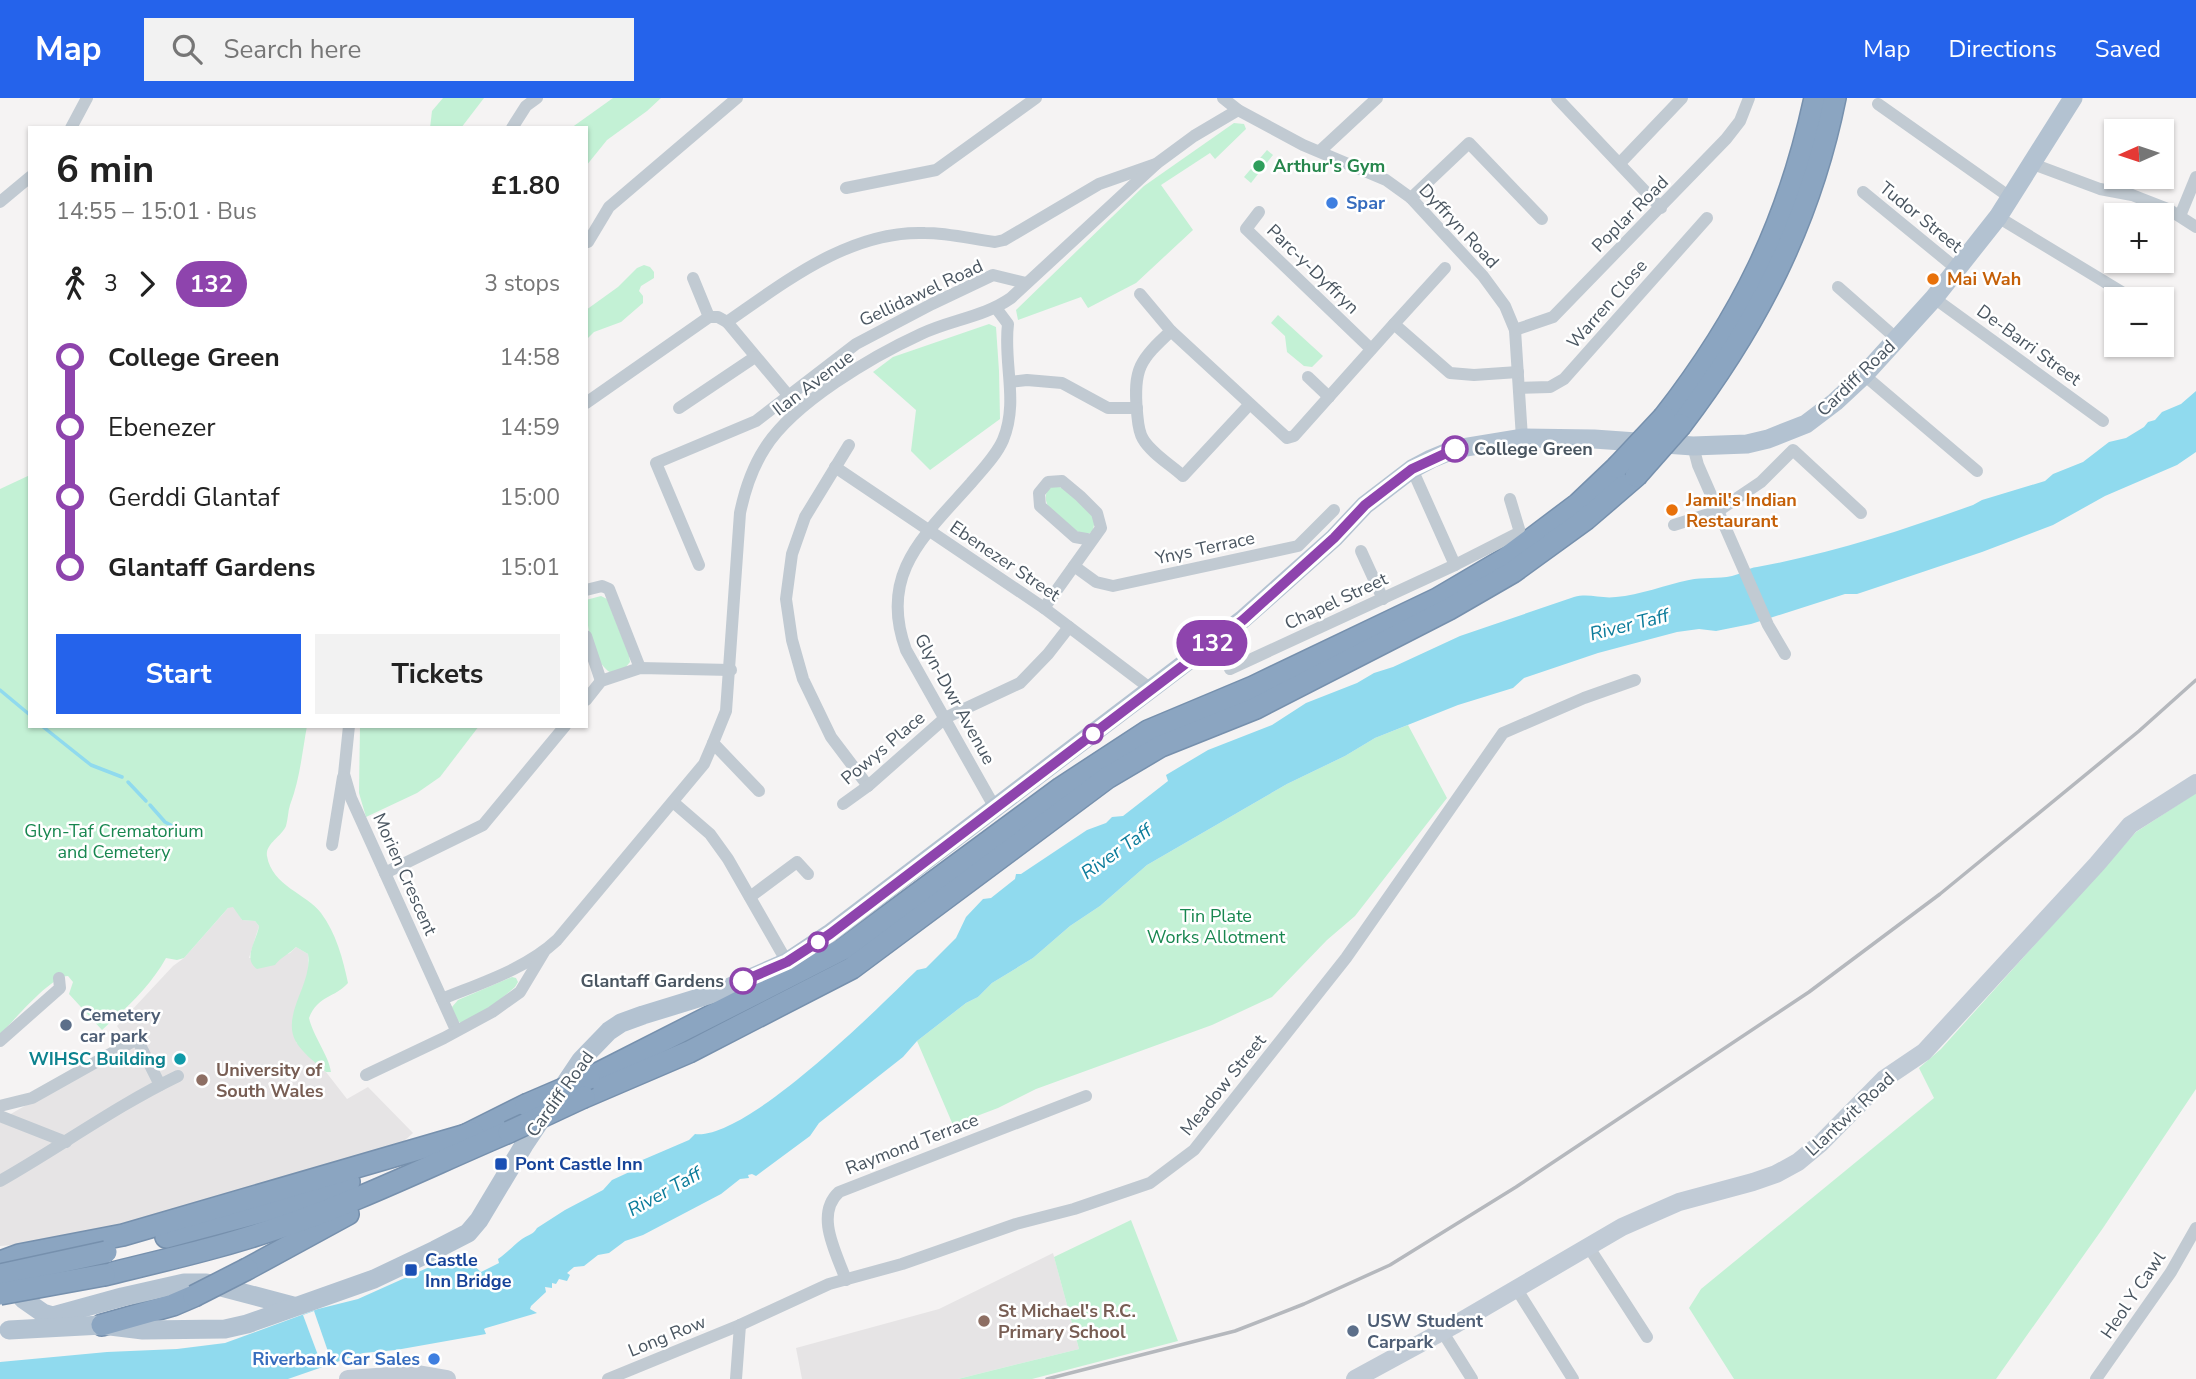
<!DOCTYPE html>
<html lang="en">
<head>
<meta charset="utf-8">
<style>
  body { margin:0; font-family:"Nunito Sans",sans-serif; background:#f2f2f2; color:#222; height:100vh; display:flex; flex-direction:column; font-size:26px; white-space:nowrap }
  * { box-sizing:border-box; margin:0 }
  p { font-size:23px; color:#767676 }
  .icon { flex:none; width:38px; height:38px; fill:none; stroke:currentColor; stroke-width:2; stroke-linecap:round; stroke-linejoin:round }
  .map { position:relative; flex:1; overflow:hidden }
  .details { position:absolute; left:28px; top:28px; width:560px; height:602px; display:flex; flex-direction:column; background:#fff; border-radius:0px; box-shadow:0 2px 5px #0004 }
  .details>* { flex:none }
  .badge { padding:0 14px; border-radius:23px; font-size:24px; line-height:46px }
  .needle { width:46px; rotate:267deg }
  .fabs { position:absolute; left:2104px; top:21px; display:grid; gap:14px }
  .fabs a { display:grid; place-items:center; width:70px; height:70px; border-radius:0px; background:#fff; box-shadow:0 2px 5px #0004; font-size:35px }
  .map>.badge { position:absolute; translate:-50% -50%; box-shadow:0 0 0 4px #fff }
  .legs { display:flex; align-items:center; gap:10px; height:77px; padding:0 28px; font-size:23px }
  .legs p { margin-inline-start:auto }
  .head { display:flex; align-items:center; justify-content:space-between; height:119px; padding:0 28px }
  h1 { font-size:38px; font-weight:700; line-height:52px }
  .cta { display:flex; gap:14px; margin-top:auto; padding:14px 28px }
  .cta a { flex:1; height:80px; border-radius:0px; background:#2563eb; color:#fff; font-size:28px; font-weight:700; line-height:80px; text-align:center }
  .cta a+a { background:#f2f2f2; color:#222 }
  ul { padding:0 28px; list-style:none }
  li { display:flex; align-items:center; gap:24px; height:70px; font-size:26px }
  li i { display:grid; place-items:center; width:10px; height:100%; margin:0 9px; background:currentColor }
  li i::after { content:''; width:18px; height:18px; margin:-9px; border:5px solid; border-radius:50%; background:#fff }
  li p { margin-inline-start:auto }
  li:first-child i { background:linear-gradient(#0000 50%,currentColor 0) }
  li:last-child i { background:linear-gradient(currentColor 50%,#0000 0) }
  header { display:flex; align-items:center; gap:42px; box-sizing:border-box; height:98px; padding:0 35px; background:#2563eb; color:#fff }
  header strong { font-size:33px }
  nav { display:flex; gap:38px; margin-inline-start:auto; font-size:24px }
  .search { width:490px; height:63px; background:#f2f2f2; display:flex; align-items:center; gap:18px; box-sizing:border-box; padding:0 24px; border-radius:0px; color:#767676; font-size:26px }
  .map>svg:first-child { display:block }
  .education { fill:#e6e4e5 }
  .green { fill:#c3f1d5 }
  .water { fill:#90daee }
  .pier { fill:#f5f3f3 }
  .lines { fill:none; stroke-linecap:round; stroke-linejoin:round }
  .stream { stroke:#90daee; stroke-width:3.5 }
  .highway-casing { stroke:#7690ad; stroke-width:24 }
  .street { stroke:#c1cad2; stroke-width:12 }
  .secondary { stroke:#c1cbd6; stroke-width:18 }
  .primary { stroke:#b3c2d1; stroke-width:19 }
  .highway { stroke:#8ba5c1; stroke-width:21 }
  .rail { stroke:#b5b8bd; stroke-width:3.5 }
  .highway-bridge-casing { stroke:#7690ad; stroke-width:24; stroke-linecap:butt }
  .highway-bridge { stroke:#8ba5c1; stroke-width:21 }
  .line-1-casing { stroke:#fff; stroke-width:16 }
  .line-1 { stroke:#8e44ad; stroke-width:10 }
  .leisure-dot { fill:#2e9e5b; stroke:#fff; stroke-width:2.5 }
  .shop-dot { fill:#3f7fe0; stroke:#fff; stroke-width:2.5 }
  .food-dot { fill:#e8710a; stroke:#fff; stroke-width:2.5 }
  .stop-1-dot { fill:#fff; stroke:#8e44ad; stroke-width:3.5 }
  .service-dot { fill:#5c6f8a; stroke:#fff; stroke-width:2.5 }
  .culture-dot { fill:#0f9aa8; stroke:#fff; stroke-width:2.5 }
  .education-dot { fill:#8d6e63; stroke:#fff; stroke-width:2.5 }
  .transit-dot { fill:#1a4fb4; stroke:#fff; stroke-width:2.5 }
  .labels { text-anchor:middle; stroke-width:5; stroke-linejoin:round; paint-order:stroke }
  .leisure-label { font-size:18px; font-weight:bold; fill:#27864d; stroke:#fff; text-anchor:start }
  .shop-label { font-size:18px; font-weight:bold; fill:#366cbe; stroke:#fff; text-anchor:start }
  .street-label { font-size:18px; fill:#4a5661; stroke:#fff }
  .food-label { font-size:18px; font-weight:bold; fill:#c56008; stroke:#fff; text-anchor:start }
  .stop-label { font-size:18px; font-weight:bold; fill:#4a5661; stroke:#fff; text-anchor:start }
  .park-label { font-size:18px; fill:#17864f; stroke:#fff }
  .service-label { font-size:18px; font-weight:bold; fill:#4e5e75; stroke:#fff; text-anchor:start }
  .culture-label { font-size:18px; font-weight:bold; fill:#0d838f; stroke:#fff; text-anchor:end }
  .education-label { font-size:18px; font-weight:bold; fill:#785e54; stroke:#fff; text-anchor:start }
  .transit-label { font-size:18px; font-weight:bold; fill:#164399; stroke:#fff; text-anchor:start }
  .water-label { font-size:19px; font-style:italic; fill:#0c7c9b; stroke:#fff }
</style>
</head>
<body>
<header>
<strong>Map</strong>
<div class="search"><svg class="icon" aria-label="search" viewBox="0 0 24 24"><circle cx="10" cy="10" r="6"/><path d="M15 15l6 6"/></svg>Search here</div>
<nav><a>Map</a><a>Directions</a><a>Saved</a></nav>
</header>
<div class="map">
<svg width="2196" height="1281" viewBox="0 0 2196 1281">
  <rect width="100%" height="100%" fill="#f5f3f3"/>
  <g class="education">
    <polygon points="229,809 234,809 242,822 255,823 259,828 249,860 282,858 290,855 296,849 308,856 308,879 296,910 296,944 326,974 347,1001 368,989 413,1035 392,1054 82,1142 0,1148 0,1022 131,948 117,928 173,868 184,860"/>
    <polygon points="1053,1155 1079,1251 958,1281 802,1281 796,1250 939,1211"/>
  </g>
  <g class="green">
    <polygon points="443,0 484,0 461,30 430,30 432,13"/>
    <polygon points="613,0 661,0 647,13 607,42 586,68 586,30 571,30"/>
    <polygon points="1234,25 1244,26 1246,31 1215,61 1210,55 1161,87 1193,132 1136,185 1088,210 1081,199 1018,222 1016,212 1144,88"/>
    <polygon points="1267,52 1273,57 1251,85 1244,79"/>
    <polygon points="644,167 650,169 654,174 654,180 641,188 639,193 643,198 643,205 621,224 594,234 586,242 586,212 618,189 637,170"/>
    <polygon points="1278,217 1323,258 1312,269 1304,268 1287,254 1285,238 1271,225"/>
    <polygon points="989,226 996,229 999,273 1000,321 930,372 911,353 916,312 873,274 893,259"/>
    <path d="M30,377V628H307C302,655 300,681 290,707C288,713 288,721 286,728C281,739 265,746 267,758C272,788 307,796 321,815C336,835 343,861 348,885C335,900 318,897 309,920C313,938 329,958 331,974H326C316,965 301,954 295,942C282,915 313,885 308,856L296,849C289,856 281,859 275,867L257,871C242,861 257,842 259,828L255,823L242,822L233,809L228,810L184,860L177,862L166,860C150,889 126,910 102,932L69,896L73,884L68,878C51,878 13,923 0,937V391Z"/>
    <path d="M1052,387C1061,387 1086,403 1091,411C1095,418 1095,428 1092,434L1085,437C1068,430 1031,406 1052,387Z"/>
    <path d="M601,498L607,501L629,557L630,564L625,570L611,575C591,563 586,524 586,502Z"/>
    <polygon points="1408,627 1447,700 1355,818 1327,842 1272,899 1212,927 1036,991 998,1010 953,1027 917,943 966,905 978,899 992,885 1033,860 1070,828 1100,808 1147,767 1287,686 1345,658 1375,640"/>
    <polygon points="360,628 479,628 440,679 417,695 366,719 359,695"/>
    <polygon points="2196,695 2196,991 2103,1130 1996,1281 1734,1281 1689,1210 1701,1191 1934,1000 1919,970 1941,951 2136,734"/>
    <polygon points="512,879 516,880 518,884 515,889 489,911 461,925 455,922 452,909 458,902"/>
    <polygon points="1131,1122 1178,1243 1032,1281 958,1281 1079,1251 1054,1159"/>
  </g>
  <path class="water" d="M2196,293V354L2177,367L2105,398L2053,427L1982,454L1878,489L1857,496H1845L1751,526L1716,533L1699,531L1677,534L1598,555L1524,580L1513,590L1458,607L1375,640L1345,658L1287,686L1147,767L1100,808L1070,828L1033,860L992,885L978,899L966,905L917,943L903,959L819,1025L810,1038L756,1078L752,1076L748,1077L749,1080L740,1081L721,1096L643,1137L625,1143L609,1155L598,1157L584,1168L574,1169L567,1175L570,1177L567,1183L559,1181L556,1186L552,1185V1190L545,1189L546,1194L531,1208L530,1211L537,1215L486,1230L484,1231L486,1236L396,1252L363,1255L288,1281H0V1264L107,1254L177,1251L225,1245L318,1211L358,1201L445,1162L464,1159L481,1174L499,1165L498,1161C507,1155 514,1147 522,1141C529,1136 533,1137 537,1130L565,1112L603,1092L612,1082L636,1071L640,1063L689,1042L695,1036C747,1042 878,910 917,872L926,870L956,840L966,819L983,801L991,800L1015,781L1016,776H1021L1087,732L1106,725L1112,719L1123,718L1168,683L1166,677L1208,652L1272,627L1306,605L1357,585L1374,575L1393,569L1460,538L1574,499C1589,495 1601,501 1616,499C1640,497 1665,487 1689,482C1703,479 1718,481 1732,478C1741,476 1748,470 1757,469C1833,455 1900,433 1973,407L1982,402L2045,383L2053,376L2083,364L2109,344L2126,340L2144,329L2148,324L2155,322L2162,314L2181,306Z"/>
  <polygon class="pier" points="314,1213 332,1265 322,1268 303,1217"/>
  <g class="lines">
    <g class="stream">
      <polyline points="0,592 30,617"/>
      <polyline points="42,628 91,667 122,679"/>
      <polyline points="128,684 146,703"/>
      <polyline points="150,707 165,724 180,732"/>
    </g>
    <defs>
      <g id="highway">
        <path d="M1664,319C1742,219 1788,125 1815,0"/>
        <path d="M1681,327C1757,227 1810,124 1835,0"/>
        <polyline points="589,980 843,851 1061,690 1148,633 1253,589 1437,501 1505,461 1578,406 1617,369"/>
        <polyline points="584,999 689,954 852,870 1107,680 1161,648 1256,610 1449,511 1513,474 1586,421 1636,378"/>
        <polyline points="460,1040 526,1007"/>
        <polyline points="166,1139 290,1106 349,1084"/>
        <polyline points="3,1163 19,1157 123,1137 473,1035"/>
        <polyline points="247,1171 348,1116"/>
        <path d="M104,1177C161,1163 219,1150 275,1131C355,1105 431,1067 509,1034"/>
        <polyline points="102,1227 173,1207 194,1198"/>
      </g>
    </defs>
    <use href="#highway" class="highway-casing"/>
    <g class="street">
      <polyline points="1223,0 1238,12 1303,47 1386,82 1411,100 1483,178 1505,208 1515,232 1522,340"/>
      <polyline points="1557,0 1661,110"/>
      <polyline points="1878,6 2011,100"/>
      <polyline points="71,30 87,0"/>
      <polyline points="512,30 526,8 537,0"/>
      <polyline points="1320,53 1377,0"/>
      <polyline points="1620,65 1682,0"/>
      <polyline points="2033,66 2100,91 2132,97 2168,111 2196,129"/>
      <polyline points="846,90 936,72 1036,0"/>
      <polyline points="1863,94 1957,171"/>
      <polyline points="1411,100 1469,45 1542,121"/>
      <polyline points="0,104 30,79"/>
      <polyline points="1259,114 1246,131 1371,251"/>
      <polyline points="2180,118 2196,79"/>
      <polyline points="1998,119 2133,201"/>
      <polyline points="588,144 609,109 737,0"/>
      <polyline points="693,180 709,219 718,219 727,224 788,297"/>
      <polyline points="1838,189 1897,241"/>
      <polyline points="1140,196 1171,233 1287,340 1294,338 1394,226 1450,275 1474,277 1518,274"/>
      <polyline points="1934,200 2103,323"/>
      <path d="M727,224C785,184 850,132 925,135C948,135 972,141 995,144L1004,142L1099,86L1156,66L1194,38L1238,12"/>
      <polyline points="1394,226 1445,170"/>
      <polyline points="1515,232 1553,219 1726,41 1740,23 1749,0"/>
      <path d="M1171,233C1140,262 1133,270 1137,314C1138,323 1138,333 1143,341C1151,355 1171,367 1183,378L1249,307"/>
      <polyline points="1864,277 1977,373"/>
      <polyline points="1308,279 1329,299"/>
      <polyline points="1010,284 1027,282 1062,285 1108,310 1137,310"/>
      <polyline points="1519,290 1550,289 1564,281 1707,120"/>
      <polyline points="586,305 709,219"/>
      <polyline points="679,310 755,259"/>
      <polyline points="849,347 805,419 792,456 786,501 792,542 803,581 831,639 868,688"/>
      <polyline points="1693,348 1698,367 1768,527 1785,556"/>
      <polyline points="835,369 1044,510 1151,591"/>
      <polyline points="1412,371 1455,467"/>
      <polyline points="1674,427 1718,413 1761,384 1793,352 1861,415"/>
      <polyline points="1361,453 1383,501"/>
      <polyline points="699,467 656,365 756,323 856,246 932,206 993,177 1026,185"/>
      <polyline points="1074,468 1096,484 1113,488 1298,448 1334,412"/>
      <polyline points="586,492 602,488 609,491 640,570"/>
      <polyline points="1044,510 1101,430 1097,415 1080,398 1062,383 1048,384 1039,395 1040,408 1075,439 1092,442"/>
      <polyline points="586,538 601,583"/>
      <polyline points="1230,571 1455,467 1518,435 1519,431 1510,401"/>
      <polyline points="586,602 601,583 640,570 731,572"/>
      <polyline points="349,628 344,676 351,700 456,932"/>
      <polyline points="713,645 759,693"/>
      <polyline points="673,704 710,736 728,761 787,864"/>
      <polyline points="843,706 868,688 945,620 1020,585 1048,556 1069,529"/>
      <path d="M995,710L906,552C878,476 924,438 971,385C982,372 996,358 1003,342C1019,304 1003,265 1008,226L996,210"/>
      <polyline points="332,747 343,679"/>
      <polyline points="385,775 483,727 565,628"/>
      <polyline points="750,799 797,764 808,776"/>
      <path d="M442,901C481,885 526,871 557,842L704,666L713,645L726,613L740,415C745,391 752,370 765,350C793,305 873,258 921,236C950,222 984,219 1011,200L1156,66"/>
      <polyline points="0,943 60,890 59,880"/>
      <polyline points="366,977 444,940 492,914 520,894 544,854"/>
      <polyline points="0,1008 32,1000 137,941 160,987"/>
      <polyline points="0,1018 66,1044"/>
      <path d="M0,1083C60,1049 116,1008 178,978"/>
      <polyline points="1588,1148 1647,1239"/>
      <path d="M846,1182C837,1156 814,1117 839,1094L1086,998"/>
      <polyline points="1516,1190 1573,1281"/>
      <polyline points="1442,1233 1472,1281"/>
      <polyline points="608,1281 740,1227 829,1186 902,1166 1016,1126 1074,1111 1150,1085 1194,1052 1346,860 1503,635 1584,600 1635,582"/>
      <polyline points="736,1281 740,1227"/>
      <polyline points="2096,1281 2171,1174 2196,1130"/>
    </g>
    <g class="secondary">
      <polyline points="348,1281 418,1276 447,1281"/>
      <polyline points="1355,1281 1456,1226 1622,1129 1679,1104 1753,1084 1776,1076 1798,1064 1821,1045 1884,981 1924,954 2097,766 2130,727 2196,685"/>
    </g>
    <g class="primary">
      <polyline points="23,1201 43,1215 53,1218 122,1199 184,1185 206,1185 293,1208"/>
      <polyline points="9,1232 102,1227 143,1232 225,1231 247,1226 374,1181 435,1152 468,1135 479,1122 524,1047 581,962 609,933 621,925 643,917 721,893 787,864 829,836 1243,521 1334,440 1365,407 1412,371 1431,361 1455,351 1522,340 1594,341 1693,348 1747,346 1768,341 1806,326 1835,304 1864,277 1934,200 1998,119 2073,0"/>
    </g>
    <use href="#highway" class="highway"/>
    <polyline class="rail" points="1047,1281 1235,1233 1304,1206 1390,1167 1516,1089 1809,894 1940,796 2139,633 2196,582"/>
    <defs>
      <g id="highway-bridge">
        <polyline points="1617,369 1664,319"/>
        <polyline points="1636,378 1681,327"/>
        <polyline points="526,1007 589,980"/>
        <polyline points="509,1034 584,999"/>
        <polyline points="0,1177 106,1154"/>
        <polyline points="0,1196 104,1177"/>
        <polyline points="194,1198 247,1171"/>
      </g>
    </defs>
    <use href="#highway-bridge" class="highway-bridge-casing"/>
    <use href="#highway-bridge" class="highway-bridge"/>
  </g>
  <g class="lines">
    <defs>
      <polyline id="line-1" points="743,883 787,864 830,836 1243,522 1334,440 1365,407 1412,371 1455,351"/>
    </defs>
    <use href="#line-1" class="line-1-casing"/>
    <use href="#line-1" class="line-1"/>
  </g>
  <circle class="leisure-dot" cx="1259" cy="68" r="7"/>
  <g class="shop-dot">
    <circle cx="1332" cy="105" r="7"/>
    <circle cx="434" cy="1261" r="7"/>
  </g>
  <g class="food-dot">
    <circle cx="1933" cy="181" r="7"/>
    <circle cx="1672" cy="412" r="7"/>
  </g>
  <g class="stop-1-dot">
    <circle cx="1455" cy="351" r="12"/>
    <circle cx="1093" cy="636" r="9"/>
    <circle cx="818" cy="844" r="9"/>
    <circle cx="743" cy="883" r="12"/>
  </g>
  <g class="service-dot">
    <circle cx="66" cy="927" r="7"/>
    <circle cx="1353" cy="1233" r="7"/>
  </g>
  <circle class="culture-dot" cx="180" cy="961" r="7"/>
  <g class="education-dot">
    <circle cx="202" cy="982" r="7"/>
    <circle cx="984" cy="1223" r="7"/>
  </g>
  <g class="transit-dot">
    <rect x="494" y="1059" width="14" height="14" rx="3.5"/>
    <rect x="404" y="1165" width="14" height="14" rx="3.5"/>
  </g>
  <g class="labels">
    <g class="leisure-label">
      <text x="1273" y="74">Arthur's Gym</text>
    </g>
    <g class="shop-label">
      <text x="1346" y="111">Spar</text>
      <text x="420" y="1267" text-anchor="end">Riverbank Car Sales</text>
    </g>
    <g class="street-label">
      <text transform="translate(1630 116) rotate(-45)" y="6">Poplar Road</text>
      <text transform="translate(1921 119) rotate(39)" y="6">Tudor Street</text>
      <text transform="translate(1459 128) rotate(47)" y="6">Dyffryn Road</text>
      <text transform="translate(1313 171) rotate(44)" y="6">Parc-y-Dyffryn</text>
      <text transform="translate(921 195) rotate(-25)" y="6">Gellidawel Road</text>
      <text transform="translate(1607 206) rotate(-49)" y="6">Warren Close</text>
      <text transform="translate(2029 247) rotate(36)" y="6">De-Barri Street</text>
      <text transform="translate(1856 280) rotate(-44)" y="6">Cardiff Road</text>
      <text transform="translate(813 285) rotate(-37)" y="6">Ilan Avenue</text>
      <text transform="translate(1205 450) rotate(-12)" y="6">Ynys Terrace</text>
      <text transform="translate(1005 463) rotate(34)" y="6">Ebenezer Street</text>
      <text transform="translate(1336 503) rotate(-25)" y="6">Chapel Street</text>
      <text transform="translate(955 601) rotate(61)" y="6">Glyn-Dwr Avenue</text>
      <text transform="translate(883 650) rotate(-40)" y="6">Powys Place</text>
      <text transform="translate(405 776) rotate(66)" y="6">Morien Crescent</text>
      <text transform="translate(1223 987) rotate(-51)" y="6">Meadow Street</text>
      <text transform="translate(560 996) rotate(-54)" y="6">Cardiff Road</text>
      <text transform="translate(1850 1016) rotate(-43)" y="6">Llantwit Road</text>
      <text transform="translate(912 1046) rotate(-21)" y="6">Raymond Terrace</text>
      <text transform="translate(2133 1197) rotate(-56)" y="6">Heol Y Cawl</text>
      <text transform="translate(667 1238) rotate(-22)" y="6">Long Row</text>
    </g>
    <g class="food-label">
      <text x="1947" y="187">Mai Wah</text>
      <text x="1686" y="408">Jamil's Indian<tspan x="1686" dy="21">Restaurant</tspan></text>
    </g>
    <g class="stop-label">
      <text x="1474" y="357">College Green</text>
      <text x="724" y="889" text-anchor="end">Glantaff Gardens</text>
    </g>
    <g class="park-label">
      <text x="114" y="739">Glyn-Taf Crematorium<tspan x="114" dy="21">and Cemetery</tspan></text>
      <text x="1216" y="824">Tin Plate<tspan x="1216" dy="21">Works Allotment</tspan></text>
    </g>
    <g class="service-label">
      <text x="80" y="923">Cemetery<tspan x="80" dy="21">car park</tspan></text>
      <text x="1367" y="1229">USW Student<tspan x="1367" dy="21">Carpark</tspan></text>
    </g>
    <g class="culture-label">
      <text x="166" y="967">WIHSC Building</text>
    </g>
    <g class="education-label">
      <text x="216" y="978">University of<tspan x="216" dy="21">South Wales</tspan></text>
      <text x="998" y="1219">St Michael's R.C.<tspan x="998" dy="21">Primary School</tspan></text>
    </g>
    <g class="transit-label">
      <text x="515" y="1072">Pont Castle Inn</text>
      <text x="425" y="1168">Castle<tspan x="425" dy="21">Inn Bridge</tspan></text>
    </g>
    <g class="water-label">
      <text transform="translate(1629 526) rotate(-14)" y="7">River Taff</text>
      <text transform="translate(1116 753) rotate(-35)" y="7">River Taff</text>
      <text transform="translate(664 1093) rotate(-29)" y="7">River Taff</text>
    </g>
  </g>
</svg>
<div class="fabs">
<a><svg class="needle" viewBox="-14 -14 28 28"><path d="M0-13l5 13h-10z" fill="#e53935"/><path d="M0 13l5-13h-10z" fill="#767676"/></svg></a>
<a>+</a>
<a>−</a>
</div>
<b class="badge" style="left:1212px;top:545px;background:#8e44ad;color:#fff">132</b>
<section class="details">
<div class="head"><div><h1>6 min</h1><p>14:55 – 15:01 · Bus</p></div><b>£1.80</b></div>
<div class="legs"><svg class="icon" aria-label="walk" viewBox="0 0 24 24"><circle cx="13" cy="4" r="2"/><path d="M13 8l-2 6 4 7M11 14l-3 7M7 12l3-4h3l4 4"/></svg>3<svg class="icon" aria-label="forward" viewBox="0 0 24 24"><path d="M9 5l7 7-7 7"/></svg><b class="badge" style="background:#8e44ad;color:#fff">132</b><p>3 stops</p></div>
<ul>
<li><i style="color:#8e44ad"></i><b>College Green</b><p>14:58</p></li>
<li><i style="color:#8e44ad"></i><span>Ebenezer</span><p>14:59</p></li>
<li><i style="color:#8e44ad"></i><span>Gerddi Glantaf</span><p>15:00</p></li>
<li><i style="color:#8e44ad"></i><b>Glantaff Gardens</b><p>15:01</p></li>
</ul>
<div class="cta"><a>Start</a><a>Tickets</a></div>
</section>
</div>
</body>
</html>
